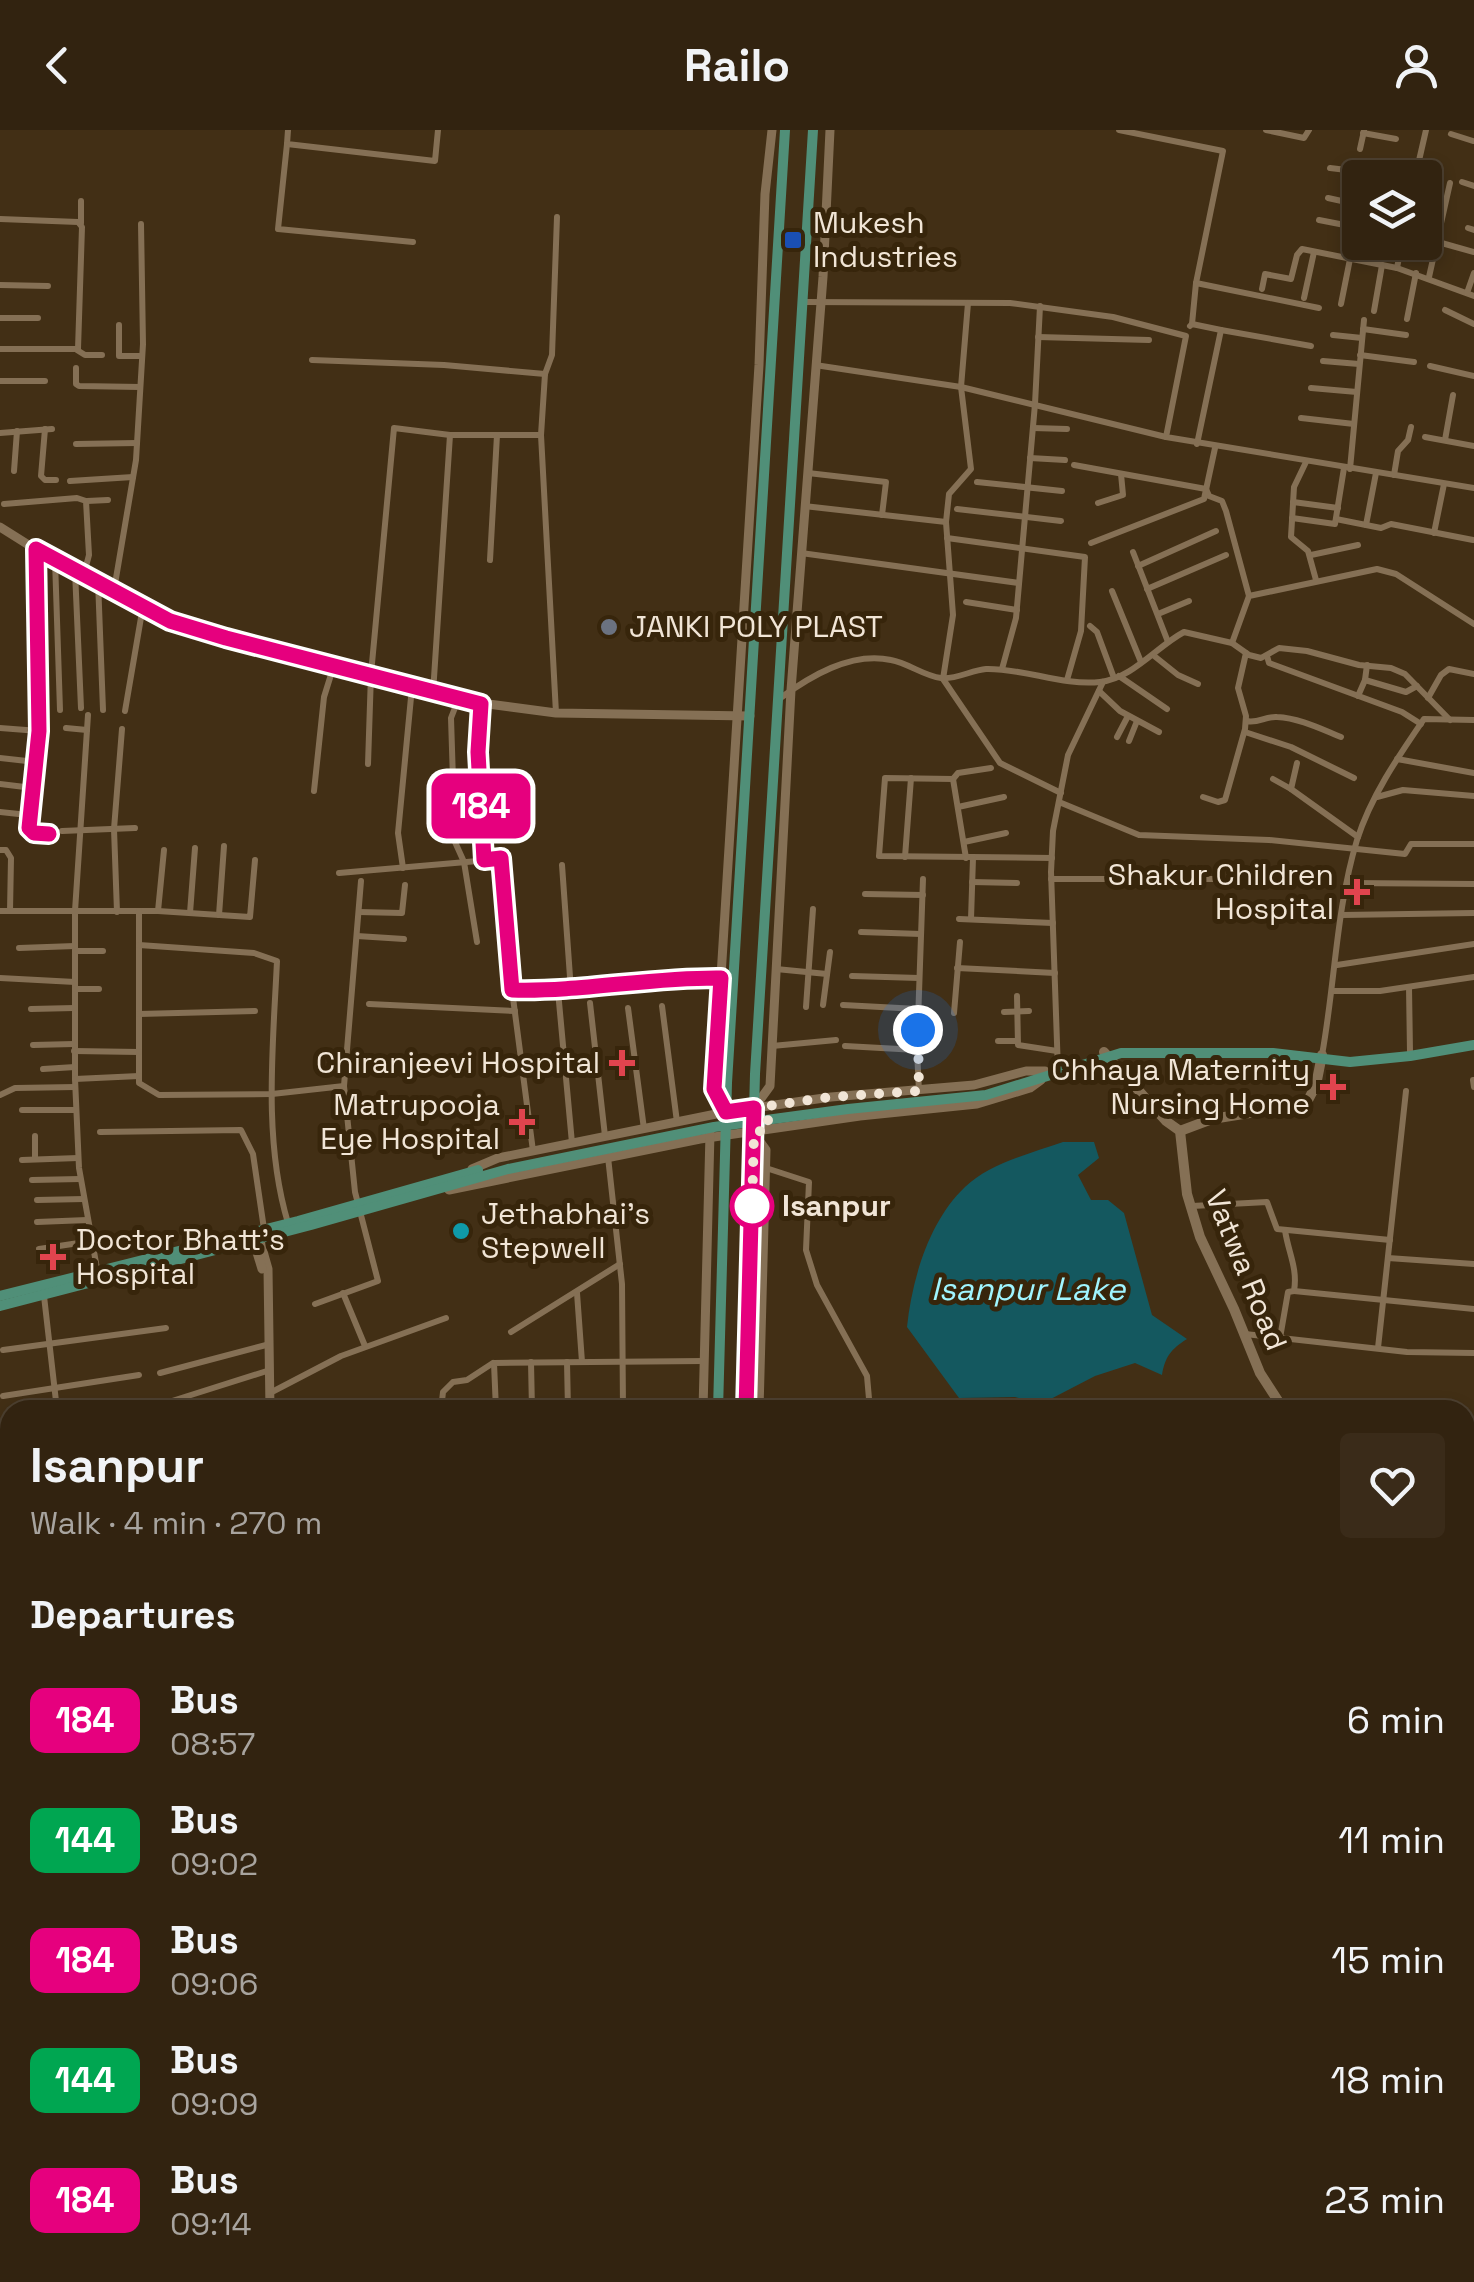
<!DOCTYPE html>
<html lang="en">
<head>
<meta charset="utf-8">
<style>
  body { margin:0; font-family:"Space Grotesk",sans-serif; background:#3a2b19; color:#f1f3f6; height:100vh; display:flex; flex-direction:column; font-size:38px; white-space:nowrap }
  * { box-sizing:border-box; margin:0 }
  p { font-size:32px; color:#a8a49f }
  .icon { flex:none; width:55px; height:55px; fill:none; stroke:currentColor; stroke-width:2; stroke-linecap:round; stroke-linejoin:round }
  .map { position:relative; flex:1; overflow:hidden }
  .side { position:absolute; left:0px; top:1270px; width:1475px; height:882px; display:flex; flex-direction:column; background:#322310; border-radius:30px 30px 0 0; box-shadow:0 5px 15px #0003,0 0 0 2px #4d4030 }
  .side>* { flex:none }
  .badge { padding:0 20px; border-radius:15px; font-size:35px; line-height:65px }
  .controls { position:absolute; left:1342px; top:30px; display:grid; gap:20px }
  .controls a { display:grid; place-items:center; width:100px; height:100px; border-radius:10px; background:#322310; box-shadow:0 5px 15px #0003,0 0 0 2px #4d4030; font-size:50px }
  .you { position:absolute; width:50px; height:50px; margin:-25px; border:8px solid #fff; border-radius:50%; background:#1a73e8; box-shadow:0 0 0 15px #1a73e833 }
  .map>.badge { position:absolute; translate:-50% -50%; box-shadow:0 0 0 5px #fff }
  h2 { padding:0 30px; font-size:38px; line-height:90px }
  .round { display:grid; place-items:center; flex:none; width:105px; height:105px; border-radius:10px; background:#3a2b19 }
  .head { display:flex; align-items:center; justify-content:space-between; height:170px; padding:0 30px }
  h1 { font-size:48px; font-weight:600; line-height:75px }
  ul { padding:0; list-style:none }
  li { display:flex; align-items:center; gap:30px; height:120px; padding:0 30px }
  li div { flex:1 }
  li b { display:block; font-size:38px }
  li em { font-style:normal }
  li .badge { min-width:110px; font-weight:700; text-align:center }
  header { display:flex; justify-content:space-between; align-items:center; height:130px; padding:0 30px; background:#322310; font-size:45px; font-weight:600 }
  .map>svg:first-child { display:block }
  .water { fill:#14585f }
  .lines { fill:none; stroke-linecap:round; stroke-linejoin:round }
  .canal { stroke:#14585f; stroke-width:9 }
  .minor { stroke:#857055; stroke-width:6 }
  .tertiary { stroke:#857055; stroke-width:9 }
  .secondary { stroke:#857055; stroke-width:10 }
  .primary { stroke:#508f78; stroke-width:10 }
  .line-casing { stroke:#fff; stroke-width:22 }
  .line { stroke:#e6007e; stroke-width:15 }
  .walk { stroke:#f1e5d6; stroke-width:10; stroke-dasharray:0 18 }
  .transit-dot { fill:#1a4fb4; stroke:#37250b; stroke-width:4 }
  .worship-dot { fill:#6b7280; stroke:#37250b; stroke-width:4 }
  .health-dot { fill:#e0444e; stroke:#37250b; stroke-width:4 }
  .stop-dot { fill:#fff; stroke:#e6007e; stroke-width:5 }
  .culture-dot { fill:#0f9aa8; stroke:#37250b; stroke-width:4 }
  .labels { text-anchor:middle; stroke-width:10; stroke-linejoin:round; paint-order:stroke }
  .poi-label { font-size:30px; fill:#f1e5d6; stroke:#37250b; text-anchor:start }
  .stop-label { font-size:30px; font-weight:bold; fill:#f1e5d6; stroke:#37250b; text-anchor:start }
  .street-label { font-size:30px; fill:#f1e5d6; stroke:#37250b }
  .water-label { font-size:32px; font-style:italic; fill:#a0f5ff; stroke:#37250b }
</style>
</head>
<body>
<header><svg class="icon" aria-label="back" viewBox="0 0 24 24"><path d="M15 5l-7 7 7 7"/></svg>Railo<svg class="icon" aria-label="person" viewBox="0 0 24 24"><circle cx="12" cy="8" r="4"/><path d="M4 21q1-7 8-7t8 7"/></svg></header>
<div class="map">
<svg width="1474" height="2152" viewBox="0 0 1474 2152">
  <rect width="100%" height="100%" fill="#422f15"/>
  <path class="water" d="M1063,1012H1094L1099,1028L1078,1045L1091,1070H1108L1124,1083L1152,1185L1187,1209C1171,1219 1165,1227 1162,1245L1135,1233L1095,1246L1041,1274L1015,1267L959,1268L907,1197C912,1149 929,1091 965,1057C990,1033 1032,1023 1063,1012Z"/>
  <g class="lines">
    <g class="canal">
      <polyline points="0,1937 10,1941"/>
      <polyline points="474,2142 494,2152"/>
    </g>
    <g class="minor">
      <polyline points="288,0 287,14 435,31 438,0"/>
      <polyline points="1119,0 1223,21 1196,153"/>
      <polyline points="1266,0 1304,8 1309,0"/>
      <polyline points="1363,3 1396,9"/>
      <polyline points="1451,4 1473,11"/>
      <polyline points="287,14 278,99 413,112"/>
      <polyline points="1360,19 1364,1"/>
      <polyline points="1330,38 1413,48"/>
      <polyline points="1415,48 1426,0"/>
      <polyline points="1462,52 1474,56"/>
      <polyline points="1328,68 1360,75"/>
      <polyline points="0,89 78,92 82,97 78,219 0,219"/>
      <polyline points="1319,90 1360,98"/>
      <polyline points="81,93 81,71"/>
      <polyline points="1468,98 1474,100"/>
      <polyline points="1438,112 1474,122"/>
      <polyline points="1397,138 1402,112"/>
      <polyline points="1429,147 1450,53"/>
      <polyline points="0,155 48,156"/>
      <polyline points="1262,159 1265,144 1291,149 1297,125 1302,119 1397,138 1474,166"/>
      <polyline points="1467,163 1474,143"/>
      <polyline points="1304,168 1314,122"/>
      <polyline points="805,172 1010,173 1113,187 1186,206 1166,307 1474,358"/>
      <polyline points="968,173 961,257 971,339 949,364 946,392 953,485 943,549 1000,633 1061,663"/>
      <polyline points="1341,174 1350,129"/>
      <polyline points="1445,180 1474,194"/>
      <polyline points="1374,181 1382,135"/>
      <polyline points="0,188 38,188"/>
      <polyline points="1407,189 1416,143"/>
      <polyline points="1192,194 1196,153 1319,178"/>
      <polyline points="119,195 119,226 142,226"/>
      <polyline points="1190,196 1192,194 1221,200 1197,314"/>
      <polyline points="1363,199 1406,205"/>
      <polyline points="1221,200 1311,216"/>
      <polyline points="1333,205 1362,208"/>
      <polyline points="1038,207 1149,210"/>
      <polyline points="77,220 85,225 102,225"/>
      <polyline points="1360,225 1414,232"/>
      <polyline points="312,230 444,235 545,244"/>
      <polyline points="1323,231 1359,234"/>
      <polyline points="815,235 961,257 1166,307"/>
      <polyline points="1430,236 1474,246"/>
      <polyline points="76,238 76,254 79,256 140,257"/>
      <polyline points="0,251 45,251"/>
      <polyline points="1311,258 1357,262"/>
      <polyline points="1301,288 1354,294"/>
      <polyline points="1033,298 1067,299"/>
      <polyline points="45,299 41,346 45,350 56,350"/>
      <polyline points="0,303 52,299"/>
      <polyline points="450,305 541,305"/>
      <polyline points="1425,307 1474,316"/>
      <polyline points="1445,310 1453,265"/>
      <polyline points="76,314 137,313"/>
      <polyline points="1030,328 1065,330"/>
      <polyline points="1306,332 1294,357 1291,407 1308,421 1316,450"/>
      <polyline points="1074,335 1206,359 1209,366 1222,371 1226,381 1249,466"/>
      <polyline points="1350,339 1364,190"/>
      <polyline points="14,341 17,301"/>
      <polyline points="808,343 886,352 882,385"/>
      <polyline points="1394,345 1398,321 1408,310 1411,297"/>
      <polyline points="70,351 133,347"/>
      <polyline points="977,352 1062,361"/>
      <polyline points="87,371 108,370"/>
      <polyline points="1293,372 1338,378"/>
      <polyline points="1098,373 1123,365 1121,344"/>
      <polyline points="4,374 77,368 86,371 89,425 84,444"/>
      <polyline points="804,376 946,392"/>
      <polyline points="957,379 1061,391"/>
      <polyline points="1292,388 1335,394 1344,338"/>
      <polyline points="1336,389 1366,395 1376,343"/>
      <polyline points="1366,395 1381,398 1391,394 1473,410"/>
      <polyline points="1434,403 1444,354"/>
      <polyline points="947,408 1085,427 1081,501 1067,550"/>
      <polyline points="1091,413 1204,369 1215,318"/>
      <polyline points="1133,422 1168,512"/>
      <polyline points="801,423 1019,453"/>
      <polyline points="1311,425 1358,415"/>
      <polyline points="55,430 60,580"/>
      <polyline points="490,430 497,305"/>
      <polyline points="1138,436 1216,401"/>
      <polyline points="75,441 81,578"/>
      <polyline points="98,451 103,580"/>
      <polyline points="1147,459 1226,425"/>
      <polyline points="114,460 136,330 143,214 141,94"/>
      <polyline points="1112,461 1141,532"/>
      <polyline points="966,472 1017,480"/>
      <polyline points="1158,484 1189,471"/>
      <polyline points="1090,496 1097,502 1114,548"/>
      <polyline points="1232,513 1249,466 1377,439 1396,444 1474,494"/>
      <polyline points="1153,525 1178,545 1198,554"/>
      <polyline points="1267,526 1269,533 1402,582 1421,594"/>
      <polyline points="1002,539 1016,488 1035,274 1040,176"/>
      <polyline points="1119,546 1167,579"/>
      <polyline points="1365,550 1406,562 1417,556"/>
      <polyline points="1099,561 1120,581 1159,602"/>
      <polyline points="1358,566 1365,550 1367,535"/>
      <polyline points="1428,568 1441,545 1449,539 1474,544"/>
      <path d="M779,569C809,547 851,521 891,530C908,533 924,546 941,548C955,550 972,540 986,539C1024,538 1062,556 1100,552C1133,548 1156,517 1184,502L1232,513L1249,525L1261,528L1279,518L1307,521L1359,535L1391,538L1405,544L1450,590"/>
      <polyline points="458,570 451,588 455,712 464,732 477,812"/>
      <polyline points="481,574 478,622 484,730"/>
      <polyline points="125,581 143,476"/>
      <polyline points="556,583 541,305 545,244 552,225 557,87"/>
      <path d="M1246,591C1258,594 1265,586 1277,587C1299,588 1321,599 1341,607"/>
      <polyline points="0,598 39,601"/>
      <polyline points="66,598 87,600 75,781 75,949 79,1038 98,1144"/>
      <polyline points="87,600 88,585"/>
      <polyline points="1245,602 1291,617 1354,648"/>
      <polyline points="1117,607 1128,586"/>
      <polyline points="1129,611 1137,591"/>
      <polyline points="0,628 36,632"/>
      <polyline points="1397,629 1474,643"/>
      <polyline points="368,634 371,544 394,298 450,305 433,563"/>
      <polyline points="991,638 958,643 953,649 885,648 879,726 1052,728"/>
      <polyline points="953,649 966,728"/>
      <polyline points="1273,649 1291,659 1358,707"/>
      <polyline points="0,654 33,658"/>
      <polyline points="1291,659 1297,633"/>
      <polyline points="314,661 324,567 334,535"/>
      <polyline points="1203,667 1218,672 1225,670 1245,599 1246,586 1238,558 1246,523"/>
      <polyline points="1377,667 1403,660 1474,666"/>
      <polyline points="1059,672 1139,705 1269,710 1405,724 1411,714 1474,714"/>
      <polyline points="958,677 1004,667"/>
      <polyline points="0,682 28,685 32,679 39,601 35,420"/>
      <polyline points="30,685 30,701 49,704"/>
      <polyline points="62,701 135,698"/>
      <polyline points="964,712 1006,703"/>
      <polyline points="0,720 6,720 11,728 10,781"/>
      <polyline points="905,727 911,648"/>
      <polyline points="562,735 571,861"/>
      <polyline points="403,738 398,703 412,557"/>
      <polyline points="339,743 501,729 512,860"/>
      <polyline points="1051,749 1213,749"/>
      <polyline points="972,752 1017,753"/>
      <polyline points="1348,753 1474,754"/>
      <polyline points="865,764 923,765"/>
      <polyline points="0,781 158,781 250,787 255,730"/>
      <polyline points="139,781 139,953 159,965 272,964 344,956 355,1062 378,1151 315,1174"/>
      <polyline points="158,781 164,720"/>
      <polyline points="117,782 114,699 122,599"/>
      <polyline points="359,782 402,783 405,755"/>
      <polyline points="190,783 195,718"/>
      <polyline points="219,785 224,716"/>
      <polyline points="1342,785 1474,783"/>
      <polyline points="959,789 1053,793"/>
      <polyline points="971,789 973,728"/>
      <polyline points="861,802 921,804"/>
      <polyline points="357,806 404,809"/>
      <path d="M139,815L254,823L277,831C273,916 263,1010 288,1093"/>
      <polyline points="19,818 75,816"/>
      <polyline points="75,821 103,821"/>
      <polyline points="1337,835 1474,814"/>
      <polyline points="957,838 1055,843"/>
      <polyline points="776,839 827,844"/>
      <polyline points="852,846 919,848"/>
      <polyline points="0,848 75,852"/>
      <polyline points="1409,857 1410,922"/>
      <polyline points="75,859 99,859"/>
      <polyline points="558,861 572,1013"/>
      <polyline points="1333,861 1380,861 1474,847"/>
      <polyline points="1017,866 1018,915 1057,921"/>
      <polyline points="590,873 605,1006"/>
      <polyline points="369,874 515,881"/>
      <polyline points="823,875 830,822"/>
      <polyline points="843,875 918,879"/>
      <polyline points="662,876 677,992"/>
      <polyline points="806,877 813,779"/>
      <polyline points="628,878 644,999"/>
      <polyline points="31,879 74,878"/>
      <polyline points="1004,882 1029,881"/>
      <polyline points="954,883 960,812"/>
      <polyline points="139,884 255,881"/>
      <polyline points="998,911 1016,911"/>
      <polyline points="33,915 74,914"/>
      <polyline points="772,916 836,910"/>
      <polyline points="845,916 917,920"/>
      <polyline points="74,921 139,922"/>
      <path d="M1322,925C1335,854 1336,779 1357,710C1371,666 1398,627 1424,589L1474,590"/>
      <polyline points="43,939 75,937"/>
      <polyline points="1058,941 1051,742 1053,701 1068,625 1103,552"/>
      <polyline points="75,949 139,946"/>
      <polyline points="1473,950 1474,957"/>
      <polyline points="344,956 361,751"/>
      <polyline points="919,961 917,920 923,749"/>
      <polyline points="0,965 15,958 75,957"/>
      <polyline points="22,980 76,980"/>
      <polyline points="100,1002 241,1000 253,1024 264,1099"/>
      <polyline points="533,1021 512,860 571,861 721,848"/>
      <polyline points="608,1027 622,1154 623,1280"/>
      <polyline points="35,1029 35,1006"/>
      <polyline points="22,1030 78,1028"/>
      <polyline points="766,1038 809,1052 806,1120 817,1155 867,1246 870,1280"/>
      <polyline points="32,1050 80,1049"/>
      <polyline points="37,1070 84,1069"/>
      <polyline points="1192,1076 1267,1072 1277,1099 1390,1110"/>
      <polyline points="37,1092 87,1090"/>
      <polyline points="39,1119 92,1111"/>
      <polyline points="1388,1128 1474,1134"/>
      <polyline points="1294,1161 1474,1179"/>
      <polyline points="343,1163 365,1216"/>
      <polyline points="577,1163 582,1232"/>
      <polyline points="44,1166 57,1280"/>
      <polyline points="511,1202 620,1134"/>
      <polyline points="1245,1204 1407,1222 1474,1223"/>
      <path d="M1280,1208L1288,1162L1294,1161C1298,1138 1288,1122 1285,1100"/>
      <polyline points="1378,1218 1406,961"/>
      <polyline points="3,1220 166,1198"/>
      <polyline points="531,1232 532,1280"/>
      <polyline points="567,1232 568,1280"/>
      <polyline points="160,1243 270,1214"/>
      <polyline points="270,1263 341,1226 446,1188"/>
      <polyline points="3,1266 139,1245"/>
      <polyline points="172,1271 270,1240"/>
      <polyline points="441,1280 443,1262 453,1252 467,1250 493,1233"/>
      <polyline points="496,1280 494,1233 704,1231"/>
      <polyline points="0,1308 10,1307"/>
      <polyline points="1465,1351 1474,1349"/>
      <polyline points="0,1352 2,1367"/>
      <polyline points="0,1396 10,1395"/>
      <polyline points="0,1506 10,1500"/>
      <polyline points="1465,1536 1473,1552"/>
      <polyline points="0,1548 10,1543"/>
      <polyline points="1465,1570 1474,1549"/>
      <polyline points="1465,1610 1474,1609"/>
      <polyline points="0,1631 10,1638"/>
      <polyline points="1465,1662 1474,1661"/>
      <polyline points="0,1676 10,1664"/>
      <polyline points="0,1698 10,1706"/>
      <polyline points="1465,1699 1474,1698"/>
      <polyline points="0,1735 10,1744"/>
      <polyline points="1465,1787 1474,1785"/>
      <polyline points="1465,1832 1474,1827"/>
      <polyline points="1465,1841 1474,1845"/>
      <polyline points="1465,1853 1474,1861"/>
      <polyline points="1465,1957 1474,1941"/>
      <polyline points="1465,1975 1474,1981"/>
      <polyline points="1465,1998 1474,2003"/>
      <polyline points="1465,2020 1474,2025"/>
      <polyline points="1465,2041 1474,2047"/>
      <polyline points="1465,2066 1474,2071"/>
      <polyline points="49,2142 52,2152"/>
      <polyline points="86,2142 88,2152"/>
      <polyline points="116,2142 118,2152"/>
      <polyline points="146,2142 148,2152"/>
      <polyline points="201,2142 203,2152"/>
      <polyline points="824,2142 847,2147 1016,2145"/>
      <polyline points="1055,2142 1073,2152"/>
      <polyline points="1202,2142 1214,2152"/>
      <polyline points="1269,2142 1281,2152"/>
      <polyline points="1405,2142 1417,2152"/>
      <polyline points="1455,2142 1463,2152"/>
      <polyline points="1137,2143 1148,2152"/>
      <polyline points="314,2152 318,2142"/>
      <polyline points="361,2152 365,2142"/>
      <polyline points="729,2152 730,2142"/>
      <polyline points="759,2152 760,2142"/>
      <polyline points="790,2152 792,2142"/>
      <polyline points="1116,2152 1121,2142"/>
      <polyline points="1177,2152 1185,2142"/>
      <polyline points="1371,2152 1379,2142"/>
    </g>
    <g class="tertiary">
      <polyline points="0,397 35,419 170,491 458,570 556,583 750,586"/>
      <polyline points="754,978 770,956 791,560 823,147 830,0"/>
      <polyline points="726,982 714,959 759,235 765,64 772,0"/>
      <polyline points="753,1002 766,1020 759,1280"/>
      <polyline points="472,1039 498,1028 726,982 831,967 974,955 1026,941 1045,941"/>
      <polyline points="449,1060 700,1009 860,986 977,974 1030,958 1041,950"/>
      <polyline points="258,1104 268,1139 270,1280"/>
      <polyline points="252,1106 262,1139"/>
      <polyline points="703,1280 710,1003"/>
      <polyline points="0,1924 10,1928"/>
      <polyline points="0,1946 10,1950"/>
      <polyline points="0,2075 10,2072"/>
      <polyline points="0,2087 10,2084"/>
      <polyline points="448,2142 470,2152"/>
      <polyline points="503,2142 524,2152"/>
      <polyline points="625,2152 626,2142"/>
      <polyline points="681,2152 682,2142"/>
    </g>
    <g class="secondary">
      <polyline points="1104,922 1166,991 1180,1001 1187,1064 1200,1107 1234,1179 1260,1243 1284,1280"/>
      <polyline points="1180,1001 1212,989 1306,974 1316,955 1322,925"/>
      <polyline points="1465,1449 1474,1464"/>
    </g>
    <g class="primary">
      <polyline points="0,1166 298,1091 478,1040"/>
      <polyline points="0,1176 311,1095 508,1039 714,997 848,979 986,965 1121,923 1273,923 1350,932 1410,926 1474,915"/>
      <polyline points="718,1280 727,953 785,0"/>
      <polyline points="746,1280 755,944 813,0"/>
      <polyline points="640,2152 641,2142"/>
      <polyline points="668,2152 670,2142"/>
    </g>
  </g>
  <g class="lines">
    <defs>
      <path id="line" d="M49,704L34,703L29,698L39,601L36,419L170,491L226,508L481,574L478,622L484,730L501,728L512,860C582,862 651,847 721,848L714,959L726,982L754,978L746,1280"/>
    </defs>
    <use href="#line" class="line-casing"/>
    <use href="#line" class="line"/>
    <polyline class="walk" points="752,1076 752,1081 754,1002 768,1000 768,976 831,967 919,961 918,900"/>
  </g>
  <rect class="transit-dot" x="783" y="100" width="20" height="20" rx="5"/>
  <circle class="worship-dot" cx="609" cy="497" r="10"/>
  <g class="health-dot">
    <path d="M1352 747h10v10h10v10h-10v10h-10v-10h-10v-10h10z"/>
    <path d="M617 918h10v10h10v10h-10v10h-10v-10h-10v-10h10z"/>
    <path d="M1328 942h10v10h10v10h-10v10h-10v-10h-10v-10h10z"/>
    <path d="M517 977h10v10h10v10h-10v10h-10v-10h-10v-10h10z"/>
    <path d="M48 1112h10v10h10v10h-10v10h-10v-10h-10v-10h10z"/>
  </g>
  <circle class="stop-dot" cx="752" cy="1076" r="20"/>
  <circle class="culture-dot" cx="461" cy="1101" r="10"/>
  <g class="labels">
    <g class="poi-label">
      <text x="813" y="103">Mukesh<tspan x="813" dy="34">Industries</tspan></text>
      <text x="629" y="507">JANKI POLY PLAST</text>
      <text x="1334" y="755" text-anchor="end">Shakur Children<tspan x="1334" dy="34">Hospital</tspan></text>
      <text x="600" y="943" text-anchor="end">Chiranjeevi Hospital</text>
      <text x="1310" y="950" text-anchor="end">Chhaya Maternity<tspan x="1310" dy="34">Nursing Home</tspan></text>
      <text x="500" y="985" text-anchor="end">Matrupooja<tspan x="500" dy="34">Eye Hospital</tspan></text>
      <text x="481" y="1094">Jethabhai's<tspan x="481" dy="34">Stepwell</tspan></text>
      <text x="76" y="1120">Doctor Bhatt's<tspan x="76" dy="34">Hospital</tspan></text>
    </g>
    <g class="stop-label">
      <text x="782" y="1086">Isanpur</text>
    </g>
    <g class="street-label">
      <text transform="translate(1246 1140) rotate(68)" y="10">Vatwa Road</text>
    </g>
    <g class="water-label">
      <text x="1028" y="1170">Isanpur Lake</text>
    </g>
  </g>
</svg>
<div class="controls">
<a><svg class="icon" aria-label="layers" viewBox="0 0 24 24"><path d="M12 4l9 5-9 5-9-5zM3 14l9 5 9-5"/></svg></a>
</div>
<div class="you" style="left:918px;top:900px"></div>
<b class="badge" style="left:481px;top:676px;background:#e6007e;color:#fff">184</b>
<section class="side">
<div class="head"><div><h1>Isanpur</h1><p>Walk · 4 min · 270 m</p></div><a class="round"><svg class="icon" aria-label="heart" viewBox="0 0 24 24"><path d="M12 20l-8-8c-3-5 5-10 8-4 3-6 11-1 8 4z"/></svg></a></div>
<h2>Departures</h2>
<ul>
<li><span class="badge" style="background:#e6007e;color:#fff">184</span><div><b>Bus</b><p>08:57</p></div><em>6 min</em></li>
<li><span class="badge" style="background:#00a651;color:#fff">144</span><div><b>Bus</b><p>09:02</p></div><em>11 min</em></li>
<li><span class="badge" style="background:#e6007e;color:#fff">184</span><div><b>Bus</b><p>09:06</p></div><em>15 min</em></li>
<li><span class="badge" style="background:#00a651;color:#fff">144</span><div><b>Bus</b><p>09:09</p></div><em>18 min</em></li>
<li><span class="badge" style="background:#e6007e;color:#fff">184</span><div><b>Bus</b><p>09:14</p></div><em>23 min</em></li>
</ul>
</section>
</div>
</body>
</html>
